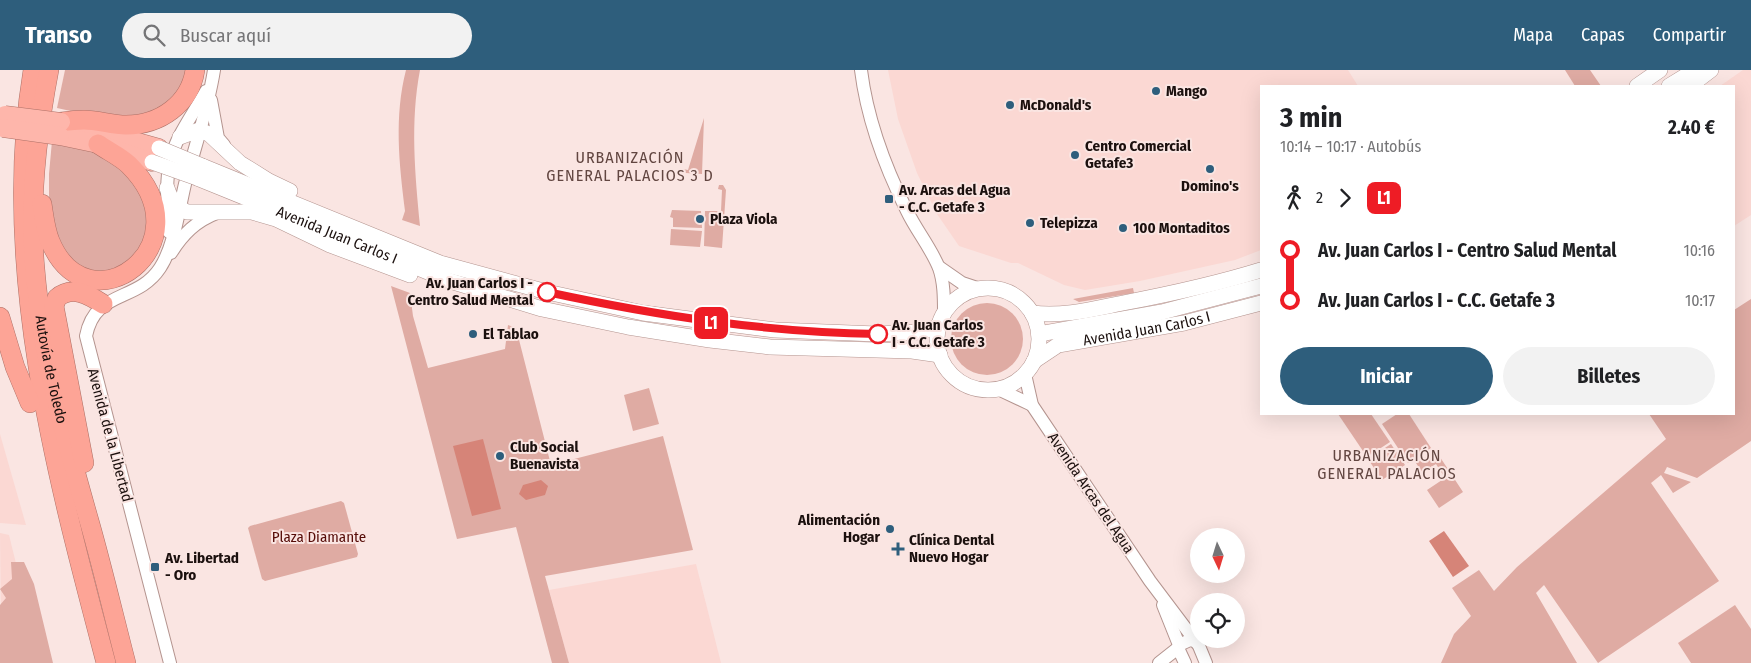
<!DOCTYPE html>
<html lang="es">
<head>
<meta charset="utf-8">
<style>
  body { margin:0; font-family:"Fira Sans Condensed",sans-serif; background:#f2f2f2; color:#202124; height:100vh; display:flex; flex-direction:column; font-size:19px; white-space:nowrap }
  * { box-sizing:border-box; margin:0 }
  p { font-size:16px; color:#757577 }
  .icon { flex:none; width:28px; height:28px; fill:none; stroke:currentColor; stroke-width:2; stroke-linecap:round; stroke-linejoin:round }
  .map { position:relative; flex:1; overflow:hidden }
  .sheet { position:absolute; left:1260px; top:15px; width:475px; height:330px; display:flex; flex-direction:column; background:#fff; border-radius:0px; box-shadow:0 5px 20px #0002 }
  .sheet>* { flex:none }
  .badge { padding:0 10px; border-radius:8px; font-size:18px; line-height:32px }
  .needle { width:32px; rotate:176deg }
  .tools { position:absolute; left:1190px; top:458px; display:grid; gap:10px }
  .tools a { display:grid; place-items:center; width:55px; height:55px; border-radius:50%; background:#fff; box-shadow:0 5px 20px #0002; font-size:25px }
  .map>.badge { position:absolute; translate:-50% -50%; box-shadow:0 0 0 2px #fff }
  .legs { display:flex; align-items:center; gap:8px; height:55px; padding:0 20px; font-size:16px }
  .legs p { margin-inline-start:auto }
  .head { display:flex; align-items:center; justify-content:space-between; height:85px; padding:0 20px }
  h1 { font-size:28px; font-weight:700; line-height:38px }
  .action { display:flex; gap:10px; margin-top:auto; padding:10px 20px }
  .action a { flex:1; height:58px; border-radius:30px; background:#2e5e7c; color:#fff; font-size:20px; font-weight:700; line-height:58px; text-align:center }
  .action a+a { background:#f2f2f2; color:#202124 }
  ul { padding:0 20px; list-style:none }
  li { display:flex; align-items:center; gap:18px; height:50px; font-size:19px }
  li i { display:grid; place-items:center; width:8px; height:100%; margin:0 6px; background:currentColor }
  li i::after { content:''; width:12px; height:12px; margin:-6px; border:4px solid; border-radius:50%; background:#fff }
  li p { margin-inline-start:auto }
  li:first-child i { background:linear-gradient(#0000 50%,currentColor 0) }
  li:last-child i { background:linear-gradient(currentColor 50%,#0000 0) }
  header { display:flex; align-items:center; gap:30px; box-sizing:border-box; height:70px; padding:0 25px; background:#2e5e7c; color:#fff }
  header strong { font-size:24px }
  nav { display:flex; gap:28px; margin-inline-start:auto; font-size:18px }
  .search { width:350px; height:45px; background:#f2f2f2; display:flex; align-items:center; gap:12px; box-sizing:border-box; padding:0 18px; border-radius:28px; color:#757577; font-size:19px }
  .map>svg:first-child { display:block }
  .built { fill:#fbd8d3 }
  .green { fill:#dfaba3 }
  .water { fill:#d68478 }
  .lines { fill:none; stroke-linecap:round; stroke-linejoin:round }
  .tertiary-casing { stroke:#b4948f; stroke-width:14 }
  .secondary-casing { stroke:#b4948f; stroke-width:16 }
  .trunk-casing { stroke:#ae7066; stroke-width:19 }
  .motorway-casing { stroke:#ae7066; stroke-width:20 }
  .tertiary { stroke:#fff; stroke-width:12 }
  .secondary { stroke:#fff; stroke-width:15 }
  .trunk { stroke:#feb6ab; stroke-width:18 }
  .motorway { stroke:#fda496; stroke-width:19 }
  .secondary-bridge-casing { stroke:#b4948f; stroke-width:16; stroke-linecap:butt }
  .trunk-bridge-casing { stroke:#ae7066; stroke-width:19; stroke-linecap:butt }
  .secondary-bridge { stroke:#fff; stroke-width:15 }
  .trunk-bridge { stroke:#feb6ab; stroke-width:18 }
  .line-1-casing { stroke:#fff; stroke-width:11 }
  .line-1 { stroke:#ee1c25; stroke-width:8 }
  .poi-dot { fill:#2e5e7c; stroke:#fae5e2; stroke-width:2 }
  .stop-1-dot { fill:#fff; stroke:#ee1c25; stroke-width:2.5 }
  .labels { text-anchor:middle; stroke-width:4; stroke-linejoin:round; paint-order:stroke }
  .poi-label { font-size:15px; font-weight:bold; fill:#1b100e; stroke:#fae5e2; text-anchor:start }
  .street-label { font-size:15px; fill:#1b100e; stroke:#fae5e2 }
  .stop-label { font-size:15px; font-weight:bold; fill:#1b100e; stroke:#fae5e2; text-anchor:end }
  .park-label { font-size:15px; fill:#560c08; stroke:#fae5e2 }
  .neighbourhood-label { font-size:16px; letter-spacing:1px; fill:#624641; stroke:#fae5e2 }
</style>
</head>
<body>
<header>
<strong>Transo</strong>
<div class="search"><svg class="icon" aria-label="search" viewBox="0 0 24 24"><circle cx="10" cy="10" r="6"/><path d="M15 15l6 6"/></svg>Buscar aquí</div>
<nav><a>Mapa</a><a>Capas</a><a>Compartir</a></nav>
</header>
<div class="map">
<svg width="1751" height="593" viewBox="0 0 1751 593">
  <rect width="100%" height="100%" fill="#fae5e2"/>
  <g class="built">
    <polygon points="888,0 1348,0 1358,16 1261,16 1261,180 1235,190 1140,211 1085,220 1064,215 1018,193 1011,193 959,176 937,144 917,103 898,49"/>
    <polygon points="1743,0 1751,0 1751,145 1734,156 1734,16 1720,16"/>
    <polygon points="0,364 26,455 0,453"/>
    <polygon points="0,463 9,465 25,530 1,547"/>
    <polygon points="696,494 721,593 569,593 549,520"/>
  </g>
  <g class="green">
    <polygon points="65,0 191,0 189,8 160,43 107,49 57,38"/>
    <path d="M406,0H420C410,52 415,104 420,156L402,150L405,141C399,93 394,47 406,0Z"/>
    <polygon points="1565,0 1590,0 1601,16 1575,16"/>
    <polygon points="704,48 702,104 686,103 683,99 688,100"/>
    <polygon points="52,71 99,82 137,112 150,150 142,173 125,200 86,202 61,181 49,137 49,104"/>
    <polygon points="719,115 723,115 726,120 722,178 704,176 705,141 721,141 722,120 718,119"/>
    <polygon points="672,140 701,141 702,158 673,157 673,148 670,147"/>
    <polygon points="671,159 702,161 700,177 670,175"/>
    <polygon points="391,216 410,223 413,246 428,298 505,279 508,255 516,258 551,395 663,366 693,480 545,506 569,593 552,593 516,457 457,469"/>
    <polygon points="1133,218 1134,223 1079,232 1073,229"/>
    <polygon points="1751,229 1751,371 1697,408 1667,397 1664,403 1691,412 1673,423 1661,405 1651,413 1719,511 1598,593 1544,515 1536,523 1577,593 1441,593 1454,564 1471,546 1452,518 1479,500 1494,521 1517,497 1666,369 1649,344 1734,344 1734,240"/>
    <circle cx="987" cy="269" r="36"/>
    <polygon points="649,318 659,354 633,361 624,325"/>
    <polygon points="1338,344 1371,344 1390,372 1367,387"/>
    <polygon points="1397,344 1409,344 1431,378 1408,393 1382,354"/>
    <polygon points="1391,374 1405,395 1382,410 1368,389"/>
    <polygon points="1436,381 1463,422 1439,438 1427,420 1445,408 1436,394 1422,402 1416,393"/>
    <polygon points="341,431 344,433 358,484 357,487 265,511 262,509 248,458 250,456"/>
    <polygon points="11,492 24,492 34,514 53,593 0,593 0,535 6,528 0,519 12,509"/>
    <polygon points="1735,535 1751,559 1751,593 1691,593 1678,573"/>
  </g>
  <g class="water">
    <polygon points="483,369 501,439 472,446 453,376"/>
    <polygon points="541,410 548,416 545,425 526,430 519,424 523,415"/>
    <polygon points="1444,461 1469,496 1453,507 1429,471"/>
  </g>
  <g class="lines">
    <defs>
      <g id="tertiary">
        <path d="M861,0C867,49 885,97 907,141C916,160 931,178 939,198C944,212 944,228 944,243"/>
        <polyline points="211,30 218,68 224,75"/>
        <path d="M169,162C168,138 165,114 170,91C176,66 194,43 206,21"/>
        <path d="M171,183C183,164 196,151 217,143"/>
        <polyline points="939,197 962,213 980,219"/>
        <polyline points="1025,304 1032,335 1150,511 1199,576 1206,593"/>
        <polyline points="998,319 1032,335"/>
        <polyline points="1163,535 1179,575 1190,570 1195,571"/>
        <path d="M170,593L86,266C95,219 137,233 160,198C174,177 179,139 185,114C195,76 208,39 214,0"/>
        <polyline points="1159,593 1178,578 1185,593"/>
      </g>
      <g id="secondary">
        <polyline points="1637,16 1660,0"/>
        <polyline points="1669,16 1695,0"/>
        <polyline points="1690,16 1711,0"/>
        <polyline points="180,67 199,60 209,64 240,93 269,111 290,121"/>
        <polyline points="202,96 440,193 547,222 643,243 775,260 877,264 921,262 939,256"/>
        <path id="s1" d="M197,108L450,211L542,239L628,257L710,270L770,277L912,281L940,285"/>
        <path d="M167,118C171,130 176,137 187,142H252L276,149L330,175L410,205"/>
        <circle cx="988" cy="269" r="51"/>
        <path d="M1032,243C1063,247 1093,239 1123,233C1170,224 1216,214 1261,200"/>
        <polyline points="1039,264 1162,242 1261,216"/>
        <path id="s2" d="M1034,291L1058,275L1184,253L1261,233"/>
      </g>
      <g id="trunk">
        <polyline points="80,56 159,78"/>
        <polyline points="60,66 98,74 152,92"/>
      </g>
      <g id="motorway">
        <path d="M33,0C0,196 56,404 106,593"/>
        <path id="s3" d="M49,0C37,63 29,135 35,199C42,286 66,370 90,454C103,500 114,547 126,593"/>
        <path d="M61,52C68,51 76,50 84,50C98,50 112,55 126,55C160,55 190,34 195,0"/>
        <path d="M42,134C44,146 45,159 50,171C88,263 209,175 129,95C121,87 108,81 98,74"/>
        <polyline points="0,247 15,297 30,333"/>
        <path d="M84,393L54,236L57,228C72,215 89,225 103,234"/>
      </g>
    </defs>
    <use href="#tertiary" class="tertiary-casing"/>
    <use href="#secondary" class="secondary-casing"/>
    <use href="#trunk" class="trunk-casing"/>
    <use href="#motorway" class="motorway-casing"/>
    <use href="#tertiary" class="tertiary"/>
    <use href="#secondary" class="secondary"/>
    <use href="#trunk" class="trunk"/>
    <use href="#motorway" class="motorway"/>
    <defs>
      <g id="secondary-bridge">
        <polyline points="159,78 202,96"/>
        <polyline points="152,92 197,108"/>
      </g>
      <g id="trunk-bridge">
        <polyline points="5,45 61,52"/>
        <polyline points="3,58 60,66"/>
      </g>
    </defs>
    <use href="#secondary-bridge" class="secondary-bridge-casing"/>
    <use href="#trunk-bridge" class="trunk-bridge-casing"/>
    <use href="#secondary-bridge" class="secondary-bridge"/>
    <use href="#trunk-bridge" class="trunk-bridge"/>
  </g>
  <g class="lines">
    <defs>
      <path id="line-1" d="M547,222C659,246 763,262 878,264"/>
    </defs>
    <use href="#line-1" class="line-1-casing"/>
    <use href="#line-1" class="line-1"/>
  </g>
  <g class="poi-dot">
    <circle cx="1156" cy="21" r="5"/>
    <circle cx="1010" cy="35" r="5"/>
    <circle cx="1075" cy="85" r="5"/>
    <circle cx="1210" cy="99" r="5"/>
    <rect x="884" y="124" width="10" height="10" rx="2.5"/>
    <circle cx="700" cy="149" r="5"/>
    <circle cx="1030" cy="153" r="5"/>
    <circle cx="1123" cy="158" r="5"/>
    <circle cx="473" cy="264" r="5"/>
    <circle cx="500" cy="386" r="5"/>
    <circle cx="890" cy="459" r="5"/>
    <path d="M895.5 471.5h5v5h5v5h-5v5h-5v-5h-5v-5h5z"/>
    <rect x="150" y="492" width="10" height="10" rx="2.5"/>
  </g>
  <g class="stop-1-dot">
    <circle cx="547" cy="222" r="9"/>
    <circle cx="878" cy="264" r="9"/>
  </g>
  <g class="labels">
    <g class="poi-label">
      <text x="1166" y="26">Mango</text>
      <text x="1020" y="40">McDonald's</text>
      <text x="1085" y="81">Centro Comercial<tspan x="1085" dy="17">Getafe3</tspan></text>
      <text x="1210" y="121" text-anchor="middle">Domino's</text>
      <text x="899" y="125">Av. Arcas del Agua<tspan x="899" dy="17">- C.C. Getafe 3</tspan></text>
      <text x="710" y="154">Plaza Viola</text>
      <text x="1040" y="158">Telepizza</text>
      <text x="1133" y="163">100 Montaditos</text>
      <text x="483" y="269">El Tablao</text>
      <text x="510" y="382">Club Social<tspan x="510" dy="17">Buenavista</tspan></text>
      <text x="880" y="455" text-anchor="end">Alimentación<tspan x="880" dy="17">Hogar</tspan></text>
      <text x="909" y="475">Clínica Dental<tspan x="909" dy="17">Nuevo Hogar</tspan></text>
      <text x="165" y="493">Av. Libertad<tspan x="165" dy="17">- Oro</tspan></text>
    </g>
    <g class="street-label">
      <text dy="5" stroke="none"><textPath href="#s1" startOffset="151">Avenida Juan Carlos I</textPath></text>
      <text dy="5" stroke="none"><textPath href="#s2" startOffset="119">Avenida Juan Carlos I</textPath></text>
      <text dy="5" stroke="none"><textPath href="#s3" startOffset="302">Autovía de Toledo</textPath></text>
      <text transform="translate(110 365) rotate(75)" y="5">Avenida de la Libertad</text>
      <text transform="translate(1091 423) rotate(56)" y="5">Avenida Arcas del Agua</text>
    </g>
    <g class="stop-label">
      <text x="533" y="218">Av. Juan Carlos I -<tspan x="533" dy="17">Centro Salud Mental</tspan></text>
      <text x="892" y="260" text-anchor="start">Av. Juan Carlos<tspan x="892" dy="17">I - C.C. Getafe 3</tspan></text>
    </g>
    <g class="park-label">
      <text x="319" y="472">Plaza Diamante</text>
    </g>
    <g class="neighbourhood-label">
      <text x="630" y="93">URBANIZACIÓN<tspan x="630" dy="18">GENERAL PALACIOS 3 D</tspan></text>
      <text x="1387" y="391">URBANIZACIÓN<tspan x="1387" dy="18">GENERAL PALACIOS</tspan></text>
    </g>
  </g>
</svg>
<div class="tools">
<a><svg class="needle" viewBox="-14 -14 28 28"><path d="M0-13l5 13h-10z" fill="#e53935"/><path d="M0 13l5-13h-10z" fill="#757577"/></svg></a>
<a><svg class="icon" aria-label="locate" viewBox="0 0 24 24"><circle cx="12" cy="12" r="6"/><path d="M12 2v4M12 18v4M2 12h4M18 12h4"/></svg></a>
</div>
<b class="badge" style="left:711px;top:253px;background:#ee1c25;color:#fff">L1</b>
<section class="sheet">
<div class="head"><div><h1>3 min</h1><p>10:14 – 10:17 · Autobús</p></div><b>2.40 €</b></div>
<div class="legs"><svg class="icon" aria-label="walk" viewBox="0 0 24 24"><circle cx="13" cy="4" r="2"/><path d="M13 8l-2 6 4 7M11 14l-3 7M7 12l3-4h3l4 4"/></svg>2<svg class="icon" aria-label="forward" viewBox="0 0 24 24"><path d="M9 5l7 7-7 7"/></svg><b class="badge" style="background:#ee1c25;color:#fff">L1</b></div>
<ul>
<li><i style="color:#ee1c25"></i><b>Av. Juan Carlos I - Centro Salud Mental</b><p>10:16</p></li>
<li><i style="color:#ee1c25"></i><b>Av. Juan Carlos I - C.C. Getafe 3</b><p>10:17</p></li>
</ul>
<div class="action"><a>Iniciar</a><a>Billetes</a></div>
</section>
</div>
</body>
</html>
